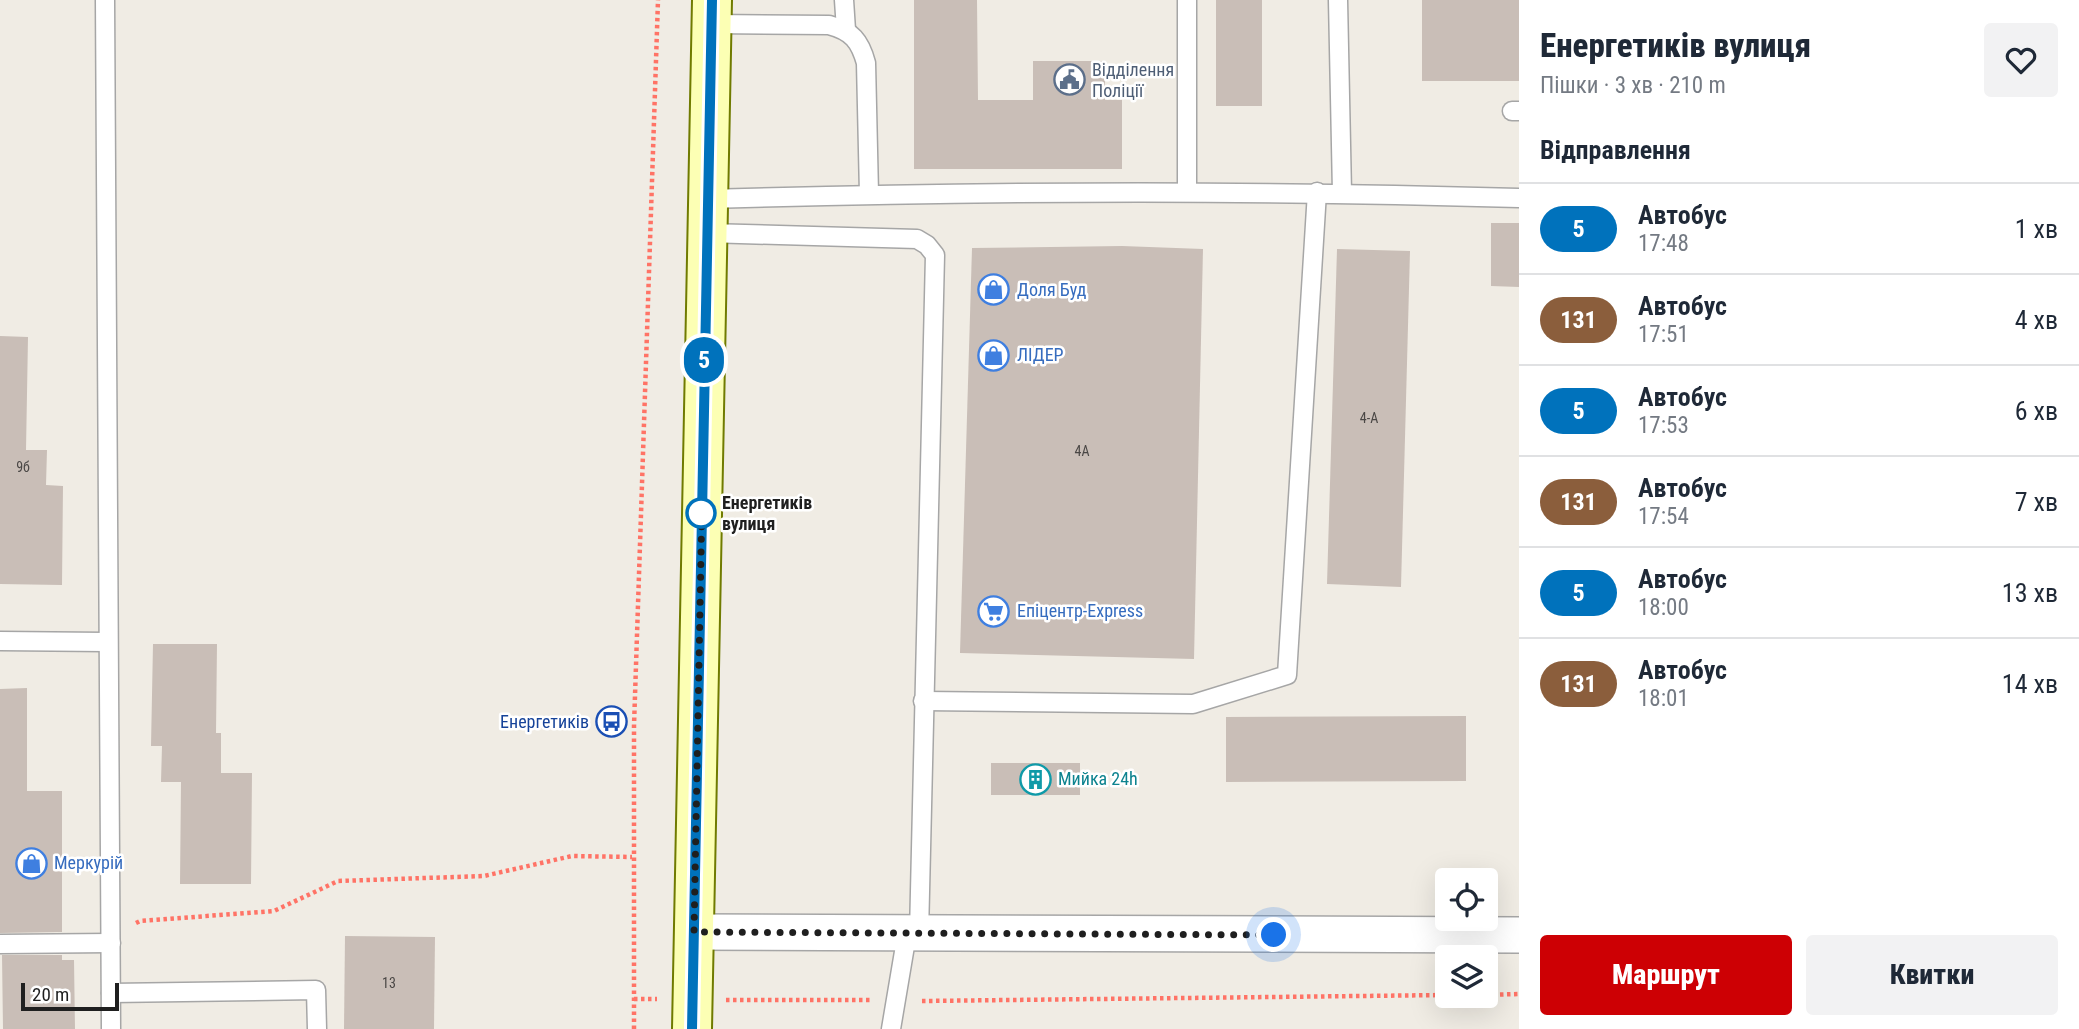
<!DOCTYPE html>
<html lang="uk">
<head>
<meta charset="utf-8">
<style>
  body { margin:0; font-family:"Roboto Condensed",sans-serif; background:#f2f2f3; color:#1f2937; height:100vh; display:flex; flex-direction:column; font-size:26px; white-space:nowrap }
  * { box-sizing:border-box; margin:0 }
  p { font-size:23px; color:#747a83 }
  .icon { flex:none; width:38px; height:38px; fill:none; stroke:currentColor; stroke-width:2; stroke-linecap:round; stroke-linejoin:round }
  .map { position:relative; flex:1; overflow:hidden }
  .sheet { display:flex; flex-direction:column; background:#fff; width:560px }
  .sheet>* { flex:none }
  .badge { padding:0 14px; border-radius:23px; font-size:24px; line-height:46px }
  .tools { position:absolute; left:1435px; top:868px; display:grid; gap:14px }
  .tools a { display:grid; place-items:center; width:63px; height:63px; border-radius:7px; background:#fff; box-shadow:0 7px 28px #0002; font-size:35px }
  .scale { position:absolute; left:21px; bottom:18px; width:98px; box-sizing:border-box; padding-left:7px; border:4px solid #1f1f1f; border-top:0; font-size:19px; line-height:24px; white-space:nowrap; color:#1f1f1f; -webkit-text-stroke:5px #fff; paint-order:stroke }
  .you { position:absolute; width:35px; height:35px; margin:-18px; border:5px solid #fff; border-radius:50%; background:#1a73e8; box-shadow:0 0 0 10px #1a73e833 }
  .map>.badge { position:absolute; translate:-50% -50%; box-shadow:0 0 0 4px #fff }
  h2 { padding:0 21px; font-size:26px; line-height:63px }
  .round { display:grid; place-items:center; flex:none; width:74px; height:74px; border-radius:7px; background:#f2f2f3 }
  .head { display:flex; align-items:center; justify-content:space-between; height:119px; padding:0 21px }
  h1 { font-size:33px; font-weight:800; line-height:52px }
  .action { display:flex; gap:14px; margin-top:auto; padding:14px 21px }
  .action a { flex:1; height:80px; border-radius:7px; background:#cd0004; color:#fff; font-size:28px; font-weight:800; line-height:80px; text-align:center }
  .action a+a { background:#f2f2f3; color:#1f2937 }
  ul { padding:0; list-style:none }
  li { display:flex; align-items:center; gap:21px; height:91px; padding:0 21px; border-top:2px solid #e0e1e3 }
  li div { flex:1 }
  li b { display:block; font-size:26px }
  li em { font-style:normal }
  li .badge { min-width:77px; font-weight:700; text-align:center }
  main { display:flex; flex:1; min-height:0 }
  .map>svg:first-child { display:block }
  .building { fill:#c9beb7 }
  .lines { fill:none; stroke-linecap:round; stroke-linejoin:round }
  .service-casing { stroke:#a6a6a6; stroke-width:21 }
  .minor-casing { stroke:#a6a6a6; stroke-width:38 }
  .secondary-casing { stroke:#707b00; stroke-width:42 }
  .path { stroke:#ff7366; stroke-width:4.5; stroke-dasharray:3.5 3.5; stroke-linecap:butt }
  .service { stroke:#fff; stroke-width:18 }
  .minor { stroke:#fff; stroke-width:35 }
  .secondary { stroke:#fcffb4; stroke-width:38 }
  .line-casing { stroke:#fff; stroke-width:16 }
  .line { stroke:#0072bc; stroke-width:10 }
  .walk { stroke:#1f1f1f; stroke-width:7; stroke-dasharray:0 12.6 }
  .stop-dot { fill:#fff; stroke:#0072bc; stroke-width:3.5 }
  .labels { text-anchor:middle; stroke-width:5; stroke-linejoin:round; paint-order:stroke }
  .number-label { font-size:14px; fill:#4a4745 }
  .service-label { font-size:18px; fill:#4e5e75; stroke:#fff; text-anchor:start }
  .shop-label { font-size:18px; fill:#366cbe; stroke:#fff; text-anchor:start }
  .stop-label { font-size:18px; font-weight:bold; fill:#1f1f1f; stroke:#fff; text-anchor:start }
  .transit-label { font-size:18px; fill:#164399; stroke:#fff; text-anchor:end }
  .culture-label { font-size:18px; fill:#0d838f; stroke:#fff; text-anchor:start }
</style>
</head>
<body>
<main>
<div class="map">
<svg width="1519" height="1029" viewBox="0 0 1519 1029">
  <rect width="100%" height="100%" fill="#f0ece4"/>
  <g class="building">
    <polygon points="914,0 977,0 978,100 1033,100 1033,61 1105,61 1105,100 1122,100 1122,169 914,169"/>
    <rect x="1216" y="0" width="46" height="106"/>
    <rect x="1422" y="0" width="97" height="81"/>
    <polygon points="1491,223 1519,223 1519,287 1491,286"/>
    <polygon points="1122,246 1203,249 1194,659 960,653 972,248"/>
    <polygon points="1337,249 1410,251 1401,587 1327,584"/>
    <polygon points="0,336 28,337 26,450 47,450 46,485 63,486 62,585 0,584"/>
    <polygon points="153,644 217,644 216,733 221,733 221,773 252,773 251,884 180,884 181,782 161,782 162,746 151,746"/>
    <polygon points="27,688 27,791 62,791 62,932 0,933 0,689"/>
    <polygon points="1466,716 1466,781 1226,782 1226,717"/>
    <rect x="991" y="763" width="89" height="32"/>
    <polygon points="345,936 435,937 434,1029 344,1029"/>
    <polygon points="2,955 62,955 62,960 74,960 75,1029 3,1029"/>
  </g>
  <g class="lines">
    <defs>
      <g id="service">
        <polyline points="105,0 111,1029"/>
        <polyline points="844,0 846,30"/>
        <polyline points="1338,0 1342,193"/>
        <path d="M712,24L829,25C852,31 860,41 866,63L869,194"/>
        <polyline points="1512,111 1519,111"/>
        <polyline points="1187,192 1187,0"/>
        <path d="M707,199C978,191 1248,190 1519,198"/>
        <polyline points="707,233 917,239 927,245 935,255 919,934"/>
        <polyline points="0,641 106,642"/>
        <polyline points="923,701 1193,704 1287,675 1317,192"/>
        <polyline points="0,944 111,943"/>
        <polyline points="111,993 316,990 317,1029"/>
        <polyline points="891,1029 907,934"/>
      </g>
      <polyline id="minor" points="694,932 1519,935"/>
      <polyline id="secondary" points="692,1029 712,0"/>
    </defs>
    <use href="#service" class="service-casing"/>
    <use href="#minor" class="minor-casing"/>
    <use href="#secondary" class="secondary-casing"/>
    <g class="path">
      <polyline points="136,923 140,921 274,911 338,881 484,876 572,856 632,857"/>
      <polyline points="1486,995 1519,994"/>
      <polyline points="634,999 657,999"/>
      <polyline points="726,1000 871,1000"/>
      <polyline points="922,1001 1447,995"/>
      <polyline points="634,1029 634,726 658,0"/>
    </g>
    <use href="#service" class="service"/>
    <use href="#minor" class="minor"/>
    <use href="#secondary" class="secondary"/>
  </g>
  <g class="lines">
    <defs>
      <polyline id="line" points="692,1029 712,0"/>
    </defs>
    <use href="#line" class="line-casing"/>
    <use href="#line" class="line"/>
    <polyline class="walk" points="701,513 702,501 694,932 1274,935"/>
  </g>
  <defs>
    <symbol id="civic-ring" viewBox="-11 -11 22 22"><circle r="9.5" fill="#fff" stroke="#5c6f8a" stroke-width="1.5"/><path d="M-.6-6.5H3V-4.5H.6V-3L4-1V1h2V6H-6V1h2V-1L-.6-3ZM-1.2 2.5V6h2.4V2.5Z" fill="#5c6f8a"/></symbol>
    <symbol id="shop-ring" viewBox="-11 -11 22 22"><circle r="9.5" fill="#fff" stroke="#3f7fe0" stroke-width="1.5"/><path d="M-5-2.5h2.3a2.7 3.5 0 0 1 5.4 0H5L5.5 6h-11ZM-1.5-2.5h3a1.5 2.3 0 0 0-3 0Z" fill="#3f7fe0"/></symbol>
    <symbol id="supermarket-ring" viewBox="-11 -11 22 22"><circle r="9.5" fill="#fff" stroke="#3f7fe0" stroke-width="1.5"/><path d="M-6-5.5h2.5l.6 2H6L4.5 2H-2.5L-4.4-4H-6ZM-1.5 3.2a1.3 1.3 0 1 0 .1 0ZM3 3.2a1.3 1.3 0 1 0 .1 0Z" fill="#3f7fe0"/></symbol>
    <symbol id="bus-ring" viewBox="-11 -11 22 22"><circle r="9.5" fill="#fff" stroke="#1a4fb4" stroke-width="1.5"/><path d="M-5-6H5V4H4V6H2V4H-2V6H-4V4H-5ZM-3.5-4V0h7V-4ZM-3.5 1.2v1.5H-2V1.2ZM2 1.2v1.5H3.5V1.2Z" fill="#1a4fb4"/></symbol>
    <symbol id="building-ring" viewBox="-11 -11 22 22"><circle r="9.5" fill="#fff" stroke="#0f9aa8" stroke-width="1.5"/><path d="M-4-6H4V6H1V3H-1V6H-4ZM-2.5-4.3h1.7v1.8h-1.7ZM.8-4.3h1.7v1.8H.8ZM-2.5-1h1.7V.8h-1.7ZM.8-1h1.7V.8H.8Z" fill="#0f9aa8"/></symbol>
  </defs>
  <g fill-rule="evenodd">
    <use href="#civic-ring" x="1052" y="62" width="35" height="35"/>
    <use href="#shop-ring" x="976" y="272" width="35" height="35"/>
    <use href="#shop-ring" x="976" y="338" width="35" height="35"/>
    <use href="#supermarket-ring" x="976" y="594" width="35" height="35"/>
    <use href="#bus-ring" x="594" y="704" width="35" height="35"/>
    <use href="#building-ring" x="1018" y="762" width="35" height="35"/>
    <use href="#shop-ring" x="14" y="846" width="35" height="35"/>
  </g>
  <circle class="stop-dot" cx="701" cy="513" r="14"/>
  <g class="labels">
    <g class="number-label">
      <text x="1369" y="423">4-А</text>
      <text x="1082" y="456">4А</text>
      <text x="23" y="472">9б</text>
      <text x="389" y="988">13</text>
    </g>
    <g class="service-label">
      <text x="1092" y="76">Відділення<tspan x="1092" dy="21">Поліції</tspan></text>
    </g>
    <g class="shop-label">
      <text x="1017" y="296">Доля Буд</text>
      <text x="1017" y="361">ЛІДЕР</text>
      <text x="1017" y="617">Епіцентр-Express</text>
      <text x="54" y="869">Меркурій</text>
    </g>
    <g class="stop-label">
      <text x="722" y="509">Енергетиків<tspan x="722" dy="21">вулиця</tspan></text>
    </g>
    <g class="transit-label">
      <text x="589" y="728">Енергетиків</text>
    </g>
    <g class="culture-label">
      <text x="1058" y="785">Мийка 24һ</text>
    </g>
  </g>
</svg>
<div class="tools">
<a><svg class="icon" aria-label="locate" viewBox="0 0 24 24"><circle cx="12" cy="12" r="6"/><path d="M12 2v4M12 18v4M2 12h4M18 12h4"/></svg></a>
<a><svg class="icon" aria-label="layers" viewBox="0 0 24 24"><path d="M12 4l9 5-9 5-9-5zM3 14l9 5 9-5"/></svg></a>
</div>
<div class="scale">20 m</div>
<div class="you" style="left:1274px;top:935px"></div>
<b class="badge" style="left:704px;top:360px;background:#0072bc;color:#fff">5</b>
</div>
<section class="sheet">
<div class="head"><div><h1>Енергетиків вулиця</h1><p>Пішки · 3 хв · 210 m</p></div><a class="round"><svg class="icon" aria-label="heart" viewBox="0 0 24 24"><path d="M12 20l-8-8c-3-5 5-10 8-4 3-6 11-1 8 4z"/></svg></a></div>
<h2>Відправлення</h2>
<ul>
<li><span class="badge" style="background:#0072bc;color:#fff">5</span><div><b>Автобус</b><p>17:48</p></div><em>1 хв</em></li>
<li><span class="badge" style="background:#8b5e3c;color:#fff">131</span><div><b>Автобус</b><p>17:51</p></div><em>4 хв</em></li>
<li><span class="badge" style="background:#0072bc;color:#fff">5</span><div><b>Автобус</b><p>17:53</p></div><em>6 хв</em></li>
<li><span class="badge" style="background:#8b5e3c;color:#fff">131</span><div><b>Автобус</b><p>17:54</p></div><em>7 хв</em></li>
<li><span class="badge" style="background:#0072bc;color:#fff">5</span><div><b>Автобус</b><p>18:00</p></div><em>13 хв</em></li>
<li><span class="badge" style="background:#8b5e3c;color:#fff">131</span><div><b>Автобус</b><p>18:01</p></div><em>14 хв</em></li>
</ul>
<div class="action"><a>Маршрут</a><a>Квитки</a></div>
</section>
</main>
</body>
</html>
